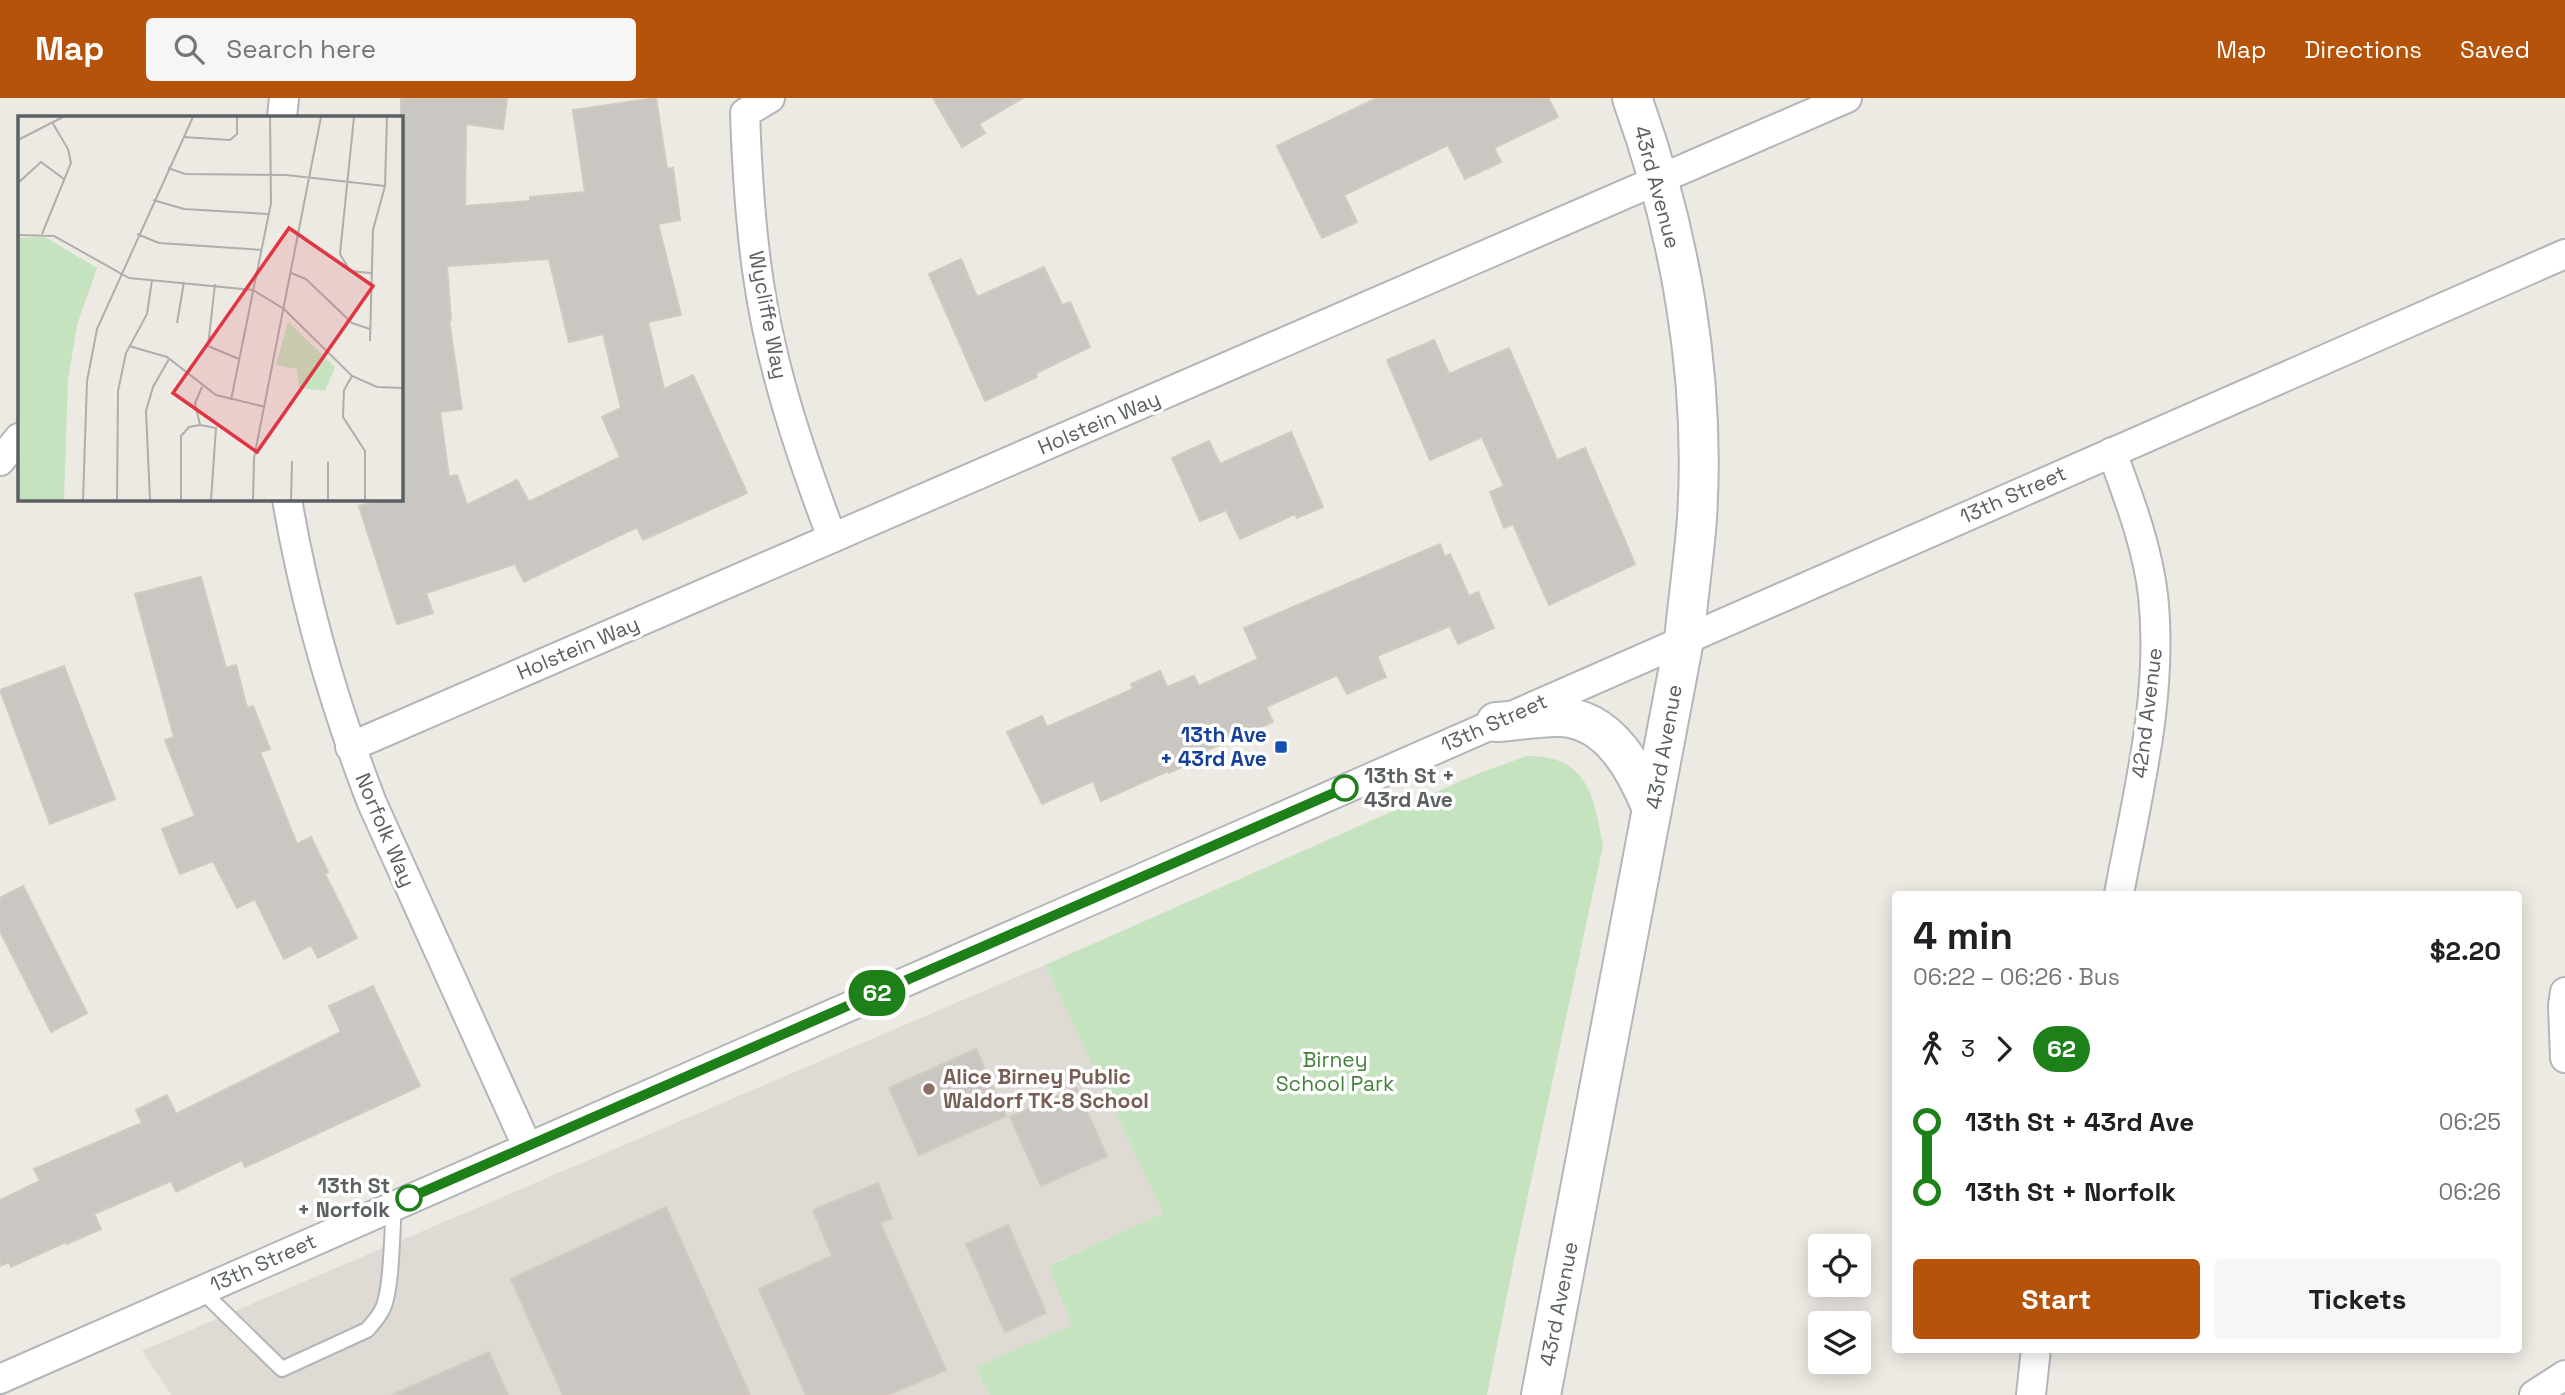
<!DOCTYPE html>
<html lang="en">
<head>
<meta charset="utf-8">
<style>
  body { margin:0; font-family:"Space Grotesk",sans-serif; background:#f6f6f6; color:#202124; height:100vh; display:flex; flex-direction:column; font-size:26px; white-space:nowrap }
  * { box-sizing:border-box; margin:0 }
  p { font-size:23px; color:#757577 }
  .icon { flex:none; width:38px; height:38px; fill:none; stroke:currentColor; stroke-width:2; stroke-linecap:round; stroke-linejoin:round }
  .map { position:relative; flex:1; overflow:hidden }
  .details { position:absolute; left:1892px; top:793px; width:630px; height:462px; display:flex; flex-direction:column; background:#fff; border-radius:7px; box-shadow:0 4px 18px #0003 }
  .details>* { flex:none }
  .badge { padding:0 14px; border-radius:23px; font-size:24px; line-height:46px }
  .tools { position:absolute; left:1808px; top:1136px; display:grid; gap:14px }
  .tools a { display:grid; place-items:center; width:63px; height:63px; border-radius:7px; background:#fff; box-shadow:0 4px 18px #0003; font-size:35px }
  .map>.badge { position:absolute; translate:-50% -50%; box-shadow:0 0 0 4px #fff }
  .legs { display:flex; align-items:center; gap:10px; height:77px; padding:0 21px; font-size:23px }
  .legs p { margin-inline-start:auto }
  .summary { display:flex; align-items:center; justify-content:space-between; height:119px; padding:0 21px }
  h1 { font-size:38px; font-weight:700; line-height:52px }
  .action { display:flex; gap:14px; margin-top:auto; padding:14px 21px }
  .action a { flex:1; height:80px; border-radius:7px; background:#b45309; color:#fff; font-size:28px; font-weight:700; line-height:80px; text-align:center }
  .action a+a { background:#f6f6f6; color:#202124 }
  ul { padding:0 21px; list-style:none }
  li { display:flex; align-items:center; gap:24px; height:70px; font-size:26px }
  li i { display:grid; place-items:center; width:10px; height:100%; margin:0 9px; background:currentColor }
  li i::after { content:''; width:18px; height:18px; margin:-9px; border:5px solid; border-radius:50%; background:#fff }
  li p { margin-inline-start:auto }
  li:first-child i { background:linear-gradient(#0000 50%,currentColor 0) }
  li:last-child i { background:linear-gradient(currentColor 50%,#0000 0) }
  header { display:flex; align-items:center; gap:42px; box-sizing:border-box; height:98px; padding:0 35px; background:#b45309; color:#fff }
  header strong { font-size:33px }
  nav { display:flex; gap:38px; margin-inline-start:auto; font-size:24px }
  .search { width:490px; height:63px; background:#f6f6f6; display:flex; align-items:center; gap:18px; box-sizing:border-box; padding:0 24px; border-radius:7px; color:#757577; font-size:26px }
  .map>svg:first-child { display:block }
  .education { fill:#e0dad4 }
  .green { fill:#c6e3c0 }
  .building { fill:#cac6c2; stroke:#d1cac1; stroke-width:2; fill-rule:evenodd }
  .lines { fill:none; stroke-linecap:round; stroke-linejoin:round }
  .lane-casing { stroke:#b3b6b9; stroke-width:18 }
  .street-casing { stroke:#b3b6b9; stroke-width:32 }
  .secondary-casing { stroke:#b2b7ba; stroke-width:42 }
  .lane { stroke:#fff; stroke-width:14 }
  .street { stroke:#fff; stroke-width:28 }
  .secondary { stroke:#fff; stroke-width:38 }
  .line-1-casing { stroke:#fff; stroke-width:16 }
  .line-1 { stroke:#1e8019; stroke-width:10 }
  .transit-dot { fill:#1a4fb4; stroke:#fff; stroke-width:2.5 }
  .stop-1-dot { fill:#fff; stroke:#1e8019; stroke-width:3.5 }
  .education-dot { fill:#8d6e63; stroke:#fff; stroke-width:2.5 }
  .labels { text-anchor:middle; stroke-width:7; stroke-linejoin:round; paint-order:stroke }
  .street-label { font-size:21px; fill:#5b6063; stroke:#fff }
  .transit-label { font-size:21px; font-weight:bold; fill:#164399; stroke:#fff; text-anchor:end }
  .stop-label { font-size:21px; font-weight:bold; fill:#5b6063; stroke:#fff; text-anchor:start }
  .park-label { font-size:21px; fill:#428339; stroke:#fff }
  .education-label { font-size:21px; font-weight:bold; fill:#785e54; stroke:#fff; text-anchor:start }
  .inset-road { fill:none; stroke:#afaeac; stroke-width:2 }
  .view { fill:#e03544; fill-opacity:0.15; stroke:#e03544; stroke-width:3.5 }
  .inset-edge { fill:none; stroke:#5b6063; stroke-width:3.5 }
</style>
</head>
<body>
<header>
<strong>Map</strong>
<div class="search"><svg class="icon" aria-label="search" viewBox="0 0 24 24"><circle cx="10" cy="10" r="6"/><path d="M15 15l6 6"/></svg>Search here</div>
<nav><a>Map</a><a>Directions</a><a>Saved</a></nav>
</header>
<div class="map">
<svg width="2565" height="1297" viewBox="0 0 2565 1297">
  <rect width="100%" height="100%" fill="#ede9e3"/>
  <polygon class="education" points="1045,867 1163,1115 1049,1167 1073,1227 975,1269 990,1297 171,1297 142,1253"/>
  <path class="green" d="M1527,658C1588,657 1594,699 1603,748L1517,1148L1487,1297H990L975,1269L1072,1227L1048,1168L1163,1115L1045,867L1477,676Z"/>
  <g class="building">
    <path d="M401,0H507L503,31L466,26L465,108L530,103V99L585,94L573,12L656,0L667,71L673,70L680,122L658,126L681,217L648,224L664,291L693,277L747,395L643,442L637,429L524,484L515,466L426,495L433,515L397,526L359,408L383,401H401ZM549,161L569,244L603,236L621,310L602,319L620,359L529,404L517,382L467,407L457,377L449,379L440,314L462,311L449,222H451L447,168Z"/>
    <polygon points="933,0 1023,0 979,26 985,35 962,49"/>
    <polygon points="1377,0 1548,0 1558,19 1494,50 1501,64 1465,81 1448,47 1344,97 1357,124 1322,140 1277,48"/>
    <polygon points="961,161 977,199 1044,169 1062,207 1070,204 1090,249 1036,275 1037,279 985,303 929,176"/>
    <polygon points="1434,242 1449,276 1509,250 1557,362 1585,350 1635,466 1549,507 1513,426 1504,430 1490,394 1504,388 1482,339 1430,362 1387,262"/>
    <polygon points="1291,334 1323,409 1297,420 1295,416 1240,441 1226,412 1200,423 1172,360 1209,343 1220,366"/>
    <polygon points="1440,446 1445,459 1450,456 1469,498 1478,494 1494,530 1458,546 1450,528 1377,558 1386,579 1347,596 1337,577 1266,609 1273,624 1207,652 1209,656 1169,675 1168,673 1101,703 1093,683 1042,706 1007,634 1042,618 1047,629 1133,591 1131,586 1160,573 1167,589 1194,578 1199,588 1258,561 1244,530"/>
    <polygon points="201,479 226,570 236,567 247,610 253,608 270,651 260,654 297,746 311,739 328,774 325,776 357,840 318,860 311,847 284,861 255,801 237,810 213,763 180,776 162,731 195,718 165,642 174,639 135,496"/>
    <polygon points="64,568 115,701 50,726 0,592"/>
    <polygon points="23,788 87,915 51,934 0,833 0,800"/>
    <polygon points="373,888 420,988 245,1069 242,1062 176,1094 171,1083 94,1116 101,1131 67,1146 66,1144 11,1169 9,1164 0,1168 0,1102 40,1083 34,1071 142,1025 136,1012 167,997 176,1016 341,934 329,908"/>
    <polygon points="976,951 1006,1018 919,1057 889,990"/>
    <polygon points="1076,989 1107,1058 1041,1088 1010,1019"/>
    <polygon points="878,1085 892,1120 880,1125 946,1272 888,1297 806,1297 759,1191 832,1158 813,1112"/>
    <polygon points="666,1109 750,1297 563,1297 511,1181"/>
    <polygon points="1008,1127 1046,1215 1005,1234 966,1146"/>
    <polygon points="489,1254 508,1297 392,1297"/>
  </g>
  <g class="lines">
    <defs>
      <path id="lane" d="M201,1192L282,1271L367,1232C373,1225 379,1219 383,1210C392,1191 392,1131 394,1107"/>
      <g id="street">
        <path d="M770,0L745,15C747,72 750,128 759,185C772,273 801,357 832,440"/>
        <polyline points="282,19 284,0"/>
        <path d="M2112,354C2129,401 2147,447 2153,497C2164,597 2137,698 2119,796"/>
        <polyline points="0,363 19,340"/>
        <path d="M287,401C305,507 333,604 372,705L527,1048"/>
        <polyline points="350,649 1847,0"/>
        <polyline points="2565,894 2563,908 2565,960"/>
        <polyline points="0,1281 2565,156"/>
        <polyline points="2031,1297 2036,1251"/>
        <polyline points="2534,1297 2565,1277"/>
      </g>
      <g id="secondary">
        <path d="M1496,624C1517,623 1540,618 1561,619C1610,621 1636,672 1652,711"/>
        <path d="M1541,1297L1684,542C1688,501 1694,460 1697,420C1706,278 1680,133 1632,0"/>
      </g>
    </defs>
    <use href="#lane" class="lane-casing"/>
    <use href="#street" class="street-casing"/>
    <use href="#secondary" class="secondary-casing"/>
    <use href="#lane" class="lane"/>
    <use href="#street" class="street"/>
    <use href="#secondary" class="secondary"/>
  </g>
  <g class="lines">
    <defs>
      <polyline id="line-1" points="409,1100 1345,690"/>
    </defs>
    <use href="#line-1" class="line-1-casing"/>
    <use href="#line-1" class="line-1"/>
  </g>
  <rect class="transit-dot" x="1274" y="642" width="14" height="14" rx="3.5"/>
  <g class="stop-1-dot">
    <circle cx="1345" cy="690" r="12"/>
    <circle cx="409" cy="1100" r="12"/>
  </g>
  <circle class="education-dot" cx="929" cy="991" r="7"/>
  <g class="labels">
    <g class="street-label">
      <text transform="translate(1657 89) rotate(75)" y="7">43rd Avenue</text>
      <text transform="translate(768 217) rotate(79)" y="7">Wycliffe Way</text>
      <text transform="translate(1099 325) rotate(-23)" y="7">Holstein Way</text>
      <text transform="translate(2013 397) rotate(-24)" y="7">13th Street</text>
      <text transform="translate(578 550) rotate(-23)" y="7">Holstein Way</text>
      <text transform="translate(2147 615) rotate(-83)" y="7">42nd Avenue</text>
      <text transform="translate(1494 625) rotate(-24)" y="7">13th Street</text>
      <text transform="translate(1664 649) rotate(-80)" y="7">43rd Avenue</text>
      <text transform="translate(385 732) rotate(67)" y="7">Norfolk Way</text>
      <text transform="translate(263 1165) rotate(-24)" y="7">13th Street</text>
      <text transform="translate(1559 1206) rotate(-79)" y="7">43rd Avenue</text>
    </g>
    <g class="transit-label">
      <text x="1267" y="644">13th Ave<tspan x="1267" dy="24">+ 43rd Ave</tspan></text>
    </g>
    <g class="stop-label">
      <text x="1364" y="685">13th St +<tspan x="1364" dy="24">43rd Ave</tspan></text>
      <text x="390" y="1095" text-anchor="end">13th St<tspan x="390" dy="24">+ Norfolk</tspan></text>
    </g>
    <g class="park-label">
      <text x="1335" y="969">Birney<tspan x="1335" dy="24">School Park</tspan></text>
    </g>
    <g class="education-label">
      <text x="943" y="986">Alice Birney Public<tspan x="943" dy="24">Waldorf TK-8 School</tspan></text>
    </g>
  </g>
  <g transform="translate(18 18)">
    <rect width="385" height="385" fill="#ede9e3"/>
    <path d="M27,121L79,152L59,209L50,264L46,384H0V122ZM270,206L317,251L307,275L281,272L279,253L258,249Z" fill="#c6e3c0"/>
    <path class="inset-road" d="M336,1L322,138L332,155L353,157M165,21L212,24L219,18V1M0,24L45,1M150,52L167,58L268,59L367,70M0,67L23,46L46,63M135,84L166,93L250,98M24,118L53,47L50,33L34,6M119,118L141,127L244,134M0,119L36,120L111,162L235,174L266,193L334,260L359,271L385,272M273,157L288,163L334,207L352,213M197,168L190,230L221,243M159,207L166,166M352,225L355,114L367,70L369,1M111,230L149,241L198,279L247,291M334,260L326,274L325,301L347,335V384M213,284L253,87L252,1M182,309L177,287L184,271M65,384L69,265L79,213L175,1M99,384L100,275L108,237L129,198L134,164M132,384L128,295L135,271L151,243M163,384V320L171,311L182,309L198,312L193,384M235,384L236,342L303,1M273,384L274,345M310,384V346"/>
    <path class="view" d="M271,112L355,170L239,336L155,277Z"/>
    <rect width="385" height="385" class="inset-edge"/>
  </g>
</svg>
<div class="tools">
<a><svg class="icon" aria-label="locate" viewBox="0 0 24 24"><circle cx="12" cy="12" r="6"/><path d="M12 2v4M12 18v4M2 12h4M18 12h4"/></svg></a>
<a><svg class="icon" aria-label="layers" viewBox="0 0 24 24"><path d="M12 4l9 5-9 5-9-5zM3 14l9 5 9-5"/></svg></a>
</div>
<b class="badge" style="left:877px;top:895px;background:#1e8019;color:#fff">62</b>
<section class="details">
<div class="summary"><div><h1>4 min</h1><p>06:22 – 06:26 · Bus</p></div><b>$2.20</b></div>
<div class="legs"><svg class="icon" aria-label="walk" viewBox="0 0 24 24"><circle cx="13" cy="4" r="2"/><path d="M13 8l-2 6 4 7M11 14l-3 7M7 12l3-4h3l4 4"/></svg>3<svg class="icon" aria-label="forward" viewBox="0 0 24 24"><path d="M9 5l7 7-7 7"/></svg><b class="badge" style="background:#1e8019;color:#fff">62</b></div>
<ul>
<li><i style="color:#1e8019"></i><b>13th St + 43rd Ave</b><p>06:25</p></li>
<li><i style="color:#1e8019"></i><b>13th St + Norfolk</b><p>06:26</p></li>
</ul>
<div class="action"><a>Start</a><a>Tickets</a></div>
</section>
</div>
</body>
</html>
